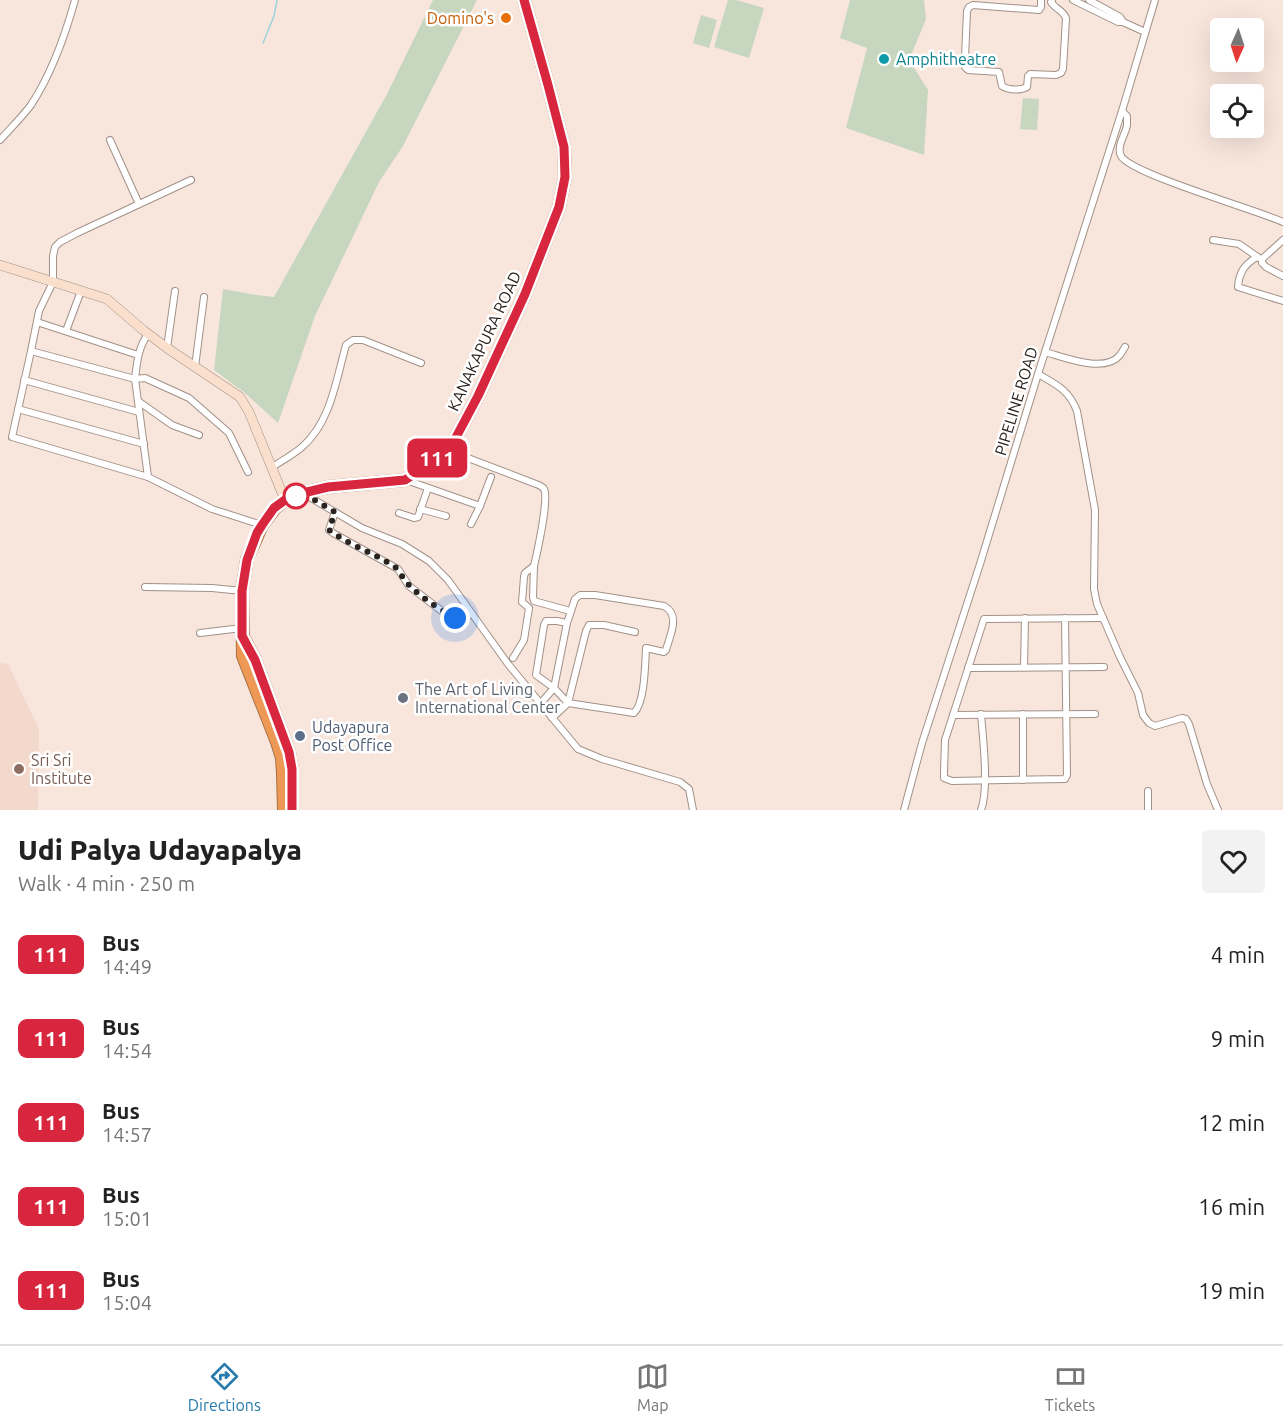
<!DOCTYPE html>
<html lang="en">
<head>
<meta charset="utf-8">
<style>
  body { margin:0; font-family:Ubuntu,sans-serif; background:#f2f2f2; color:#222; height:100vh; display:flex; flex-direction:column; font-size:22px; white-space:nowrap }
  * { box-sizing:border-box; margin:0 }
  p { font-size:20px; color:#767676 }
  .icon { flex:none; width:33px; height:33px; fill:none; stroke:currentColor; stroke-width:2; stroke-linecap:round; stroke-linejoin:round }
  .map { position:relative; height:810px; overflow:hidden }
  .details { display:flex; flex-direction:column; background:#fff; flex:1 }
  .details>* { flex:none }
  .badge { padding:0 12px; border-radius:9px; font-size:21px; line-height:39px }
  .needle { width:39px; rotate:183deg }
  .tools { position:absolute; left:1210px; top:18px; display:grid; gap:12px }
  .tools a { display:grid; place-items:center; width:54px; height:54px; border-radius:6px; background:#fff; box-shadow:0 6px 24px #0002; font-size:30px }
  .you { position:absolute; width:30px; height:30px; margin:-15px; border:4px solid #fff; border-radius:50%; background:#1a73e8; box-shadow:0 0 0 9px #1a73e833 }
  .map>.badge { position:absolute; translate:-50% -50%; box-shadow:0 0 0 3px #fff }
  .round { display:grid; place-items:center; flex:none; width:63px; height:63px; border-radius:6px; background:#f2f2f2 }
  .headline { display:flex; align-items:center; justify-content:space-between; height:102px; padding:0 18px }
  h1 { font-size:28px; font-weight:800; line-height:45px }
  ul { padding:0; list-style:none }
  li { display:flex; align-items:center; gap:18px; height:84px; padding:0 18px }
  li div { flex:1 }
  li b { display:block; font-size:22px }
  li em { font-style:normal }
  li .badge { min-width:66px; font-weight:700; text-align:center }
  .tabs { display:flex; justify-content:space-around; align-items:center; height:84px; border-top:2px solid #e0e0e0; background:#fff; font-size:16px; color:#767676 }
  .tabs a { display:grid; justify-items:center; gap:3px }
  .tabs .active { color:#287cac }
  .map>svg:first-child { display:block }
  .built { fill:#f2d9cb }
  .green { fill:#c6d6bf }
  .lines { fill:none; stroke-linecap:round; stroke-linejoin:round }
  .stream { stroke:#9cd2dc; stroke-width:1.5 }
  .street-casing { stroke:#a19188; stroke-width:8 }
  .secondary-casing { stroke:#a19188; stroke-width:10 }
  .highway-casing { stroke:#a86f42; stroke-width:14 }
  .street { stroke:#fff; stroke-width:6 }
  .secondary { stroke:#fae0cc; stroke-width:9 }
  .highway { stroke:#ed9955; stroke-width:12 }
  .line-casing { stroke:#fff; stroke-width:14 }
  .line { stroke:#d7263d; stroke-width:9 }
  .walk { stroke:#29221f; stroke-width:6; stroke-dasharray:0 10.8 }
  .food-dot { fill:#e8710a; stroke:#fff; stroke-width:2 }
  .culture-dot { fill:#0f9aa8; stroke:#fff; stroke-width:2 }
  .stop-dot { fill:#fff; stroke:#d7263d; stroke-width:3 }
  .worship-dot { fill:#6b7280; stroke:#fff; stroke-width:2 }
  .service-dot { fill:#5c6f8a; stroke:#fff; stroke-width:2 }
  .education-dot { fill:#8d6e63; stroke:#fff; stroke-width:2 }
  .labels { text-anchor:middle; stroke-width:5; stroke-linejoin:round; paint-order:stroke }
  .food-label { font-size:16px; fill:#c56008; stroke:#fff; text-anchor:end }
  .culture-label { font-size:16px; fill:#0d838f; stroke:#fff; text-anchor:start }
  .street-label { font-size:16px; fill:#29221f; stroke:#fff }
  .worship-label { font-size:16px; fill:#5b616d; stroke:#fff; text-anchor:start }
  .service-label { font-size:16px; fill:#4e5e75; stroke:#fff; text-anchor:start }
  .education-label { font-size:16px; fill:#785e54; stroke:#fff; text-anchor:start }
</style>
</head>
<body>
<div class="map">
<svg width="1283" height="810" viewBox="0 0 1283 810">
  <rect width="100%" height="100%" fill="#f8e6dc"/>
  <polygon class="built" points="0,663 8,664 39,729 38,810 0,810"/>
  <g class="green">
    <polygon points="433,0 477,0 403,146 379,182 315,316 278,423 245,393 214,370 223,289 256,295 274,297 387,94"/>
    <polygon points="728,0 736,0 764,8 749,58 714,47"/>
    <polygon points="850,0 924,0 926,19 909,60 928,90 924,155 846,128 867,48 840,38"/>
    <polygon points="701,15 717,20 709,48 693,43"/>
    <polygon points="1023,98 1039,99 1037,130 1020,129"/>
  </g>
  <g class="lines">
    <polyline class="stream" points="263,43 274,16 277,0"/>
    <defs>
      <g id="street">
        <path d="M1041,0V7L1039,10L973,5L969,7L967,11L965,58V67L968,70L999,72L1002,86C1008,90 1020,91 1027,87L1028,76L1030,74L1056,75L1061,73L1063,69L1066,18C1063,10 1055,9 1051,2L1052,0"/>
        <polyline points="1073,0 1118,22 1123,22 1145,32"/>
        <polyline points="1089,0 1120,17 1123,22"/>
        <path d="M1122,111L1127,116C1127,119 1127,122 1127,125C1126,134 1116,146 1121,156C1131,174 1257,210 1283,222"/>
        <path d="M0,140C10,129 22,117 31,105C52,73 65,36 75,0"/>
        <polyline points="110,140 139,204"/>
        <polyline points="1213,240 1239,244 1259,258"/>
        <polyline points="1283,240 1262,259 1262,263 1266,267 1283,276"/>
        <path d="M1257,257C1245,264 1239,272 1238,287L1283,301"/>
        <polyline points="37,322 138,355"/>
        <polyline points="66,331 81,291"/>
        <path d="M148,334C138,348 137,362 135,379L145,378L189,398L229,433L248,472"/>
        <polyline points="167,348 175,291"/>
        <polyline points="31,351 12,437 148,477 135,379 31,351 39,311 53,282 53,256 55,247 60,242 77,233 191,180"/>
        <path d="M1045,352C1064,357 1105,374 1120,355C1120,355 1125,347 1125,347"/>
        <polyline points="195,367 204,297"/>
        <path d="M1038,374C1057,385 1069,390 1077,411L1095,510L1094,589L1097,604L1120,657L1138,693L1143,715L1149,723L1155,726L1182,718L1186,719L1189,724L1207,784L1218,810"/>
        <polyline points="24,380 139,412"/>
        <polyline points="138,401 172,425 199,435"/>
        <polyline points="18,409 144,444"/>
        <path d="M447,450L536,484C539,485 542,486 544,489C549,499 537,553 534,566L525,573L524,577L522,602L529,608L524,640L513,658"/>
        <path d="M271,468C281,461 293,455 302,447C331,422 336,380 346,345L353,340H363L421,363"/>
        <polyline points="148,477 212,509 262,525"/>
        <polyline points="406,480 480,506"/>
        <polyline points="306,495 362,528 402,544 429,561 448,580 508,664 578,749 602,759 680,782 689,789 693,810"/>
        <polyline points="420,509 446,516"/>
        <polyline points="335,512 329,530 333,533 398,569 409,586 443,612 455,618 466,618 471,613"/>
        <polyline points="399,513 414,518 418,517 428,488"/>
        <polyline points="471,524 480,506 491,477"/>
        <polyline points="534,566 533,597 534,601 570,611"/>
        <polyline points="145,587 212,588 242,591"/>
        <polyline points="1065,618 1067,775 1065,779 952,781 944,778 944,772 945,740 984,619 1103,618"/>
        <polyline points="200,633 242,628"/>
        <polyline points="1024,667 1025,618"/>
        <polyline points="968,668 1104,667"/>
        <path d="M540,704L554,688L567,623L575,599L580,595H595L664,606C681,615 670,635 666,650L664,652L646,648C645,665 645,702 634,713L568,703L554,688L536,675L544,625L546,621H557L567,623"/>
        <polyline points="1023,714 1023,780"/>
        <polyline points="953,715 1095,714"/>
        <polyline points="552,718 568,703 586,631 589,625 604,625 635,632"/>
        <polyline points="904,810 922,743 980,564 1038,374 1122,111 1155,0"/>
        <path d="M981,810C989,790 983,738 981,714"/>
        <polyline points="1148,810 1148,791"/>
      </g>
      <polyline id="secondary" points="0,265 107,299 143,330 167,348 240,397 249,412 285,500"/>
      <g id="highway">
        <polyline points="243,637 255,660 289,752 292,769 292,810"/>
        <polyline points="284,810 283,773 282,758 277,742 243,656 242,591 247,559 262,525 275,508 285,500 303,493 328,487 405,480 429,464 447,450 454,441 478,396 525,294 559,207 565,177 564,147 548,85 524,0"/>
      </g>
    </defs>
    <use href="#street" class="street-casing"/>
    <use href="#secondary" class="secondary-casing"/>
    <use href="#highway" class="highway-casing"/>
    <use href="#street" class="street"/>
    <use href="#secondary" class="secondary"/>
    <use href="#highway" class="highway"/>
  </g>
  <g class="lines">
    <defs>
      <polyline id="line" points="292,810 292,769 289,752 255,660 242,636 242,591 247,560 257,533 262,525 274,508 285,500 303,493 328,487 405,480 429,464 447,450 454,441 478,396 525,294 559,207 565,177 564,147 548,85 524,0"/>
    </defs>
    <use href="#line" class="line-casing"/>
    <use href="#line" class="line"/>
    <path class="walk" d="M296,496L303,493L335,512L329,530C349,545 374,553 395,567C401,572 403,580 409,585C422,598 439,609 455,618"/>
  </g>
  <circle class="food-dot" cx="506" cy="18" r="6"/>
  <circle class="culture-dot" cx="884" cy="59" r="6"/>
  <circle class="stop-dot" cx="296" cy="496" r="12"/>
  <circle class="worship-dot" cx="403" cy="698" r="6"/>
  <circle class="service-dot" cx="300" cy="736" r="6"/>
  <circle class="education-dot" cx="19" cy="769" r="6"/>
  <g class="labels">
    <g class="food-label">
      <text x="494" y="24">Domino's</text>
    </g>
    <g class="culture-label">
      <text x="896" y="65">Amphitheatre</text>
    </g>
    <g class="street-label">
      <text transform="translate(484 341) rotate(-65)" y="6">KANAKAPURA ROAD</text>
      <text transform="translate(1016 401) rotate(-73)" y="6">PIPELINE ROAD</text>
    </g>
    <g class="worship-label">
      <text x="415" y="695">The Art of Living<tspan x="415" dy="18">International Center</tspan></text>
    </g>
    <g class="service-label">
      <text x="312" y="733">Udayapura<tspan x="312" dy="18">Post Office</tspan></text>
    </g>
    <g class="education-label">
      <text x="31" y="766">Sri Sri<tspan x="31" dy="18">Institute</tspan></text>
    </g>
  </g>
</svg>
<div class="tools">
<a><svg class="needle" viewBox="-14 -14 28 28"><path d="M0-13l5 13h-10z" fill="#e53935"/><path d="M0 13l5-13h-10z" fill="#767676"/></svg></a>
<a><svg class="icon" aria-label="locate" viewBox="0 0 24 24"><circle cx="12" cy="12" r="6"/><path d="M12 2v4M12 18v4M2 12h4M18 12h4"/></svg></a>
</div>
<div class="you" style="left:455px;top:618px"></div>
<b class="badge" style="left:437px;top:458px;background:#d7263d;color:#fff">111</b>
</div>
<section class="details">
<div class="headline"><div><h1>Udi Palya Udayapalya</h1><p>Walk · 4 min · 250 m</p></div><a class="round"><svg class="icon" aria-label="heart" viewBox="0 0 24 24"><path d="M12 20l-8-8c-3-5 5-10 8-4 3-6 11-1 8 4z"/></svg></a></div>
<ul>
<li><span class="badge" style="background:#d7263d;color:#fff">111</span><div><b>Bus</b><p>14:49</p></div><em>4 min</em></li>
<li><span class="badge" style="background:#d7263d;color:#fff">111</span><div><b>Bus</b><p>14:54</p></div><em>9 min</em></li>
<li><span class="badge" style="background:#d7263d;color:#fff">111</span><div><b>Bus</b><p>14:57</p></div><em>12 min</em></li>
<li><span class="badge" style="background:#d7263d;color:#fff">111</span><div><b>Bus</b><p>15:01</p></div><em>16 min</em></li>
<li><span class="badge" style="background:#d7263d;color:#fff">111</span><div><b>Bus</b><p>15:04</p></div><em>19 min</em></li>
</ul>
</section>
<nav class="tabs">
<a class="active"><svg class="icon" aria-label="directions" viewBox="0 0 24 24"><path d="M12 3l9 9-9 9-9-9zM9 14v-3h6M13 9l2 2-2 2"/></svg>Directions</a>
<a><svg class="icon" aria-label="map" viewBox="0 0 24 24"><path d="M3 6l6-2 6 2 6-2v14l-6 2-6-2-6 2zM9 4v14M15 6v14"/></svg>Map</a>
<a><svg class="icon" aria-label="tickets" viewBox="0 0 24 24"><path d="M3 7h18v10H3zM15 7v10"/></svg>Tickets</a>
</nav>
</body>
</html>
